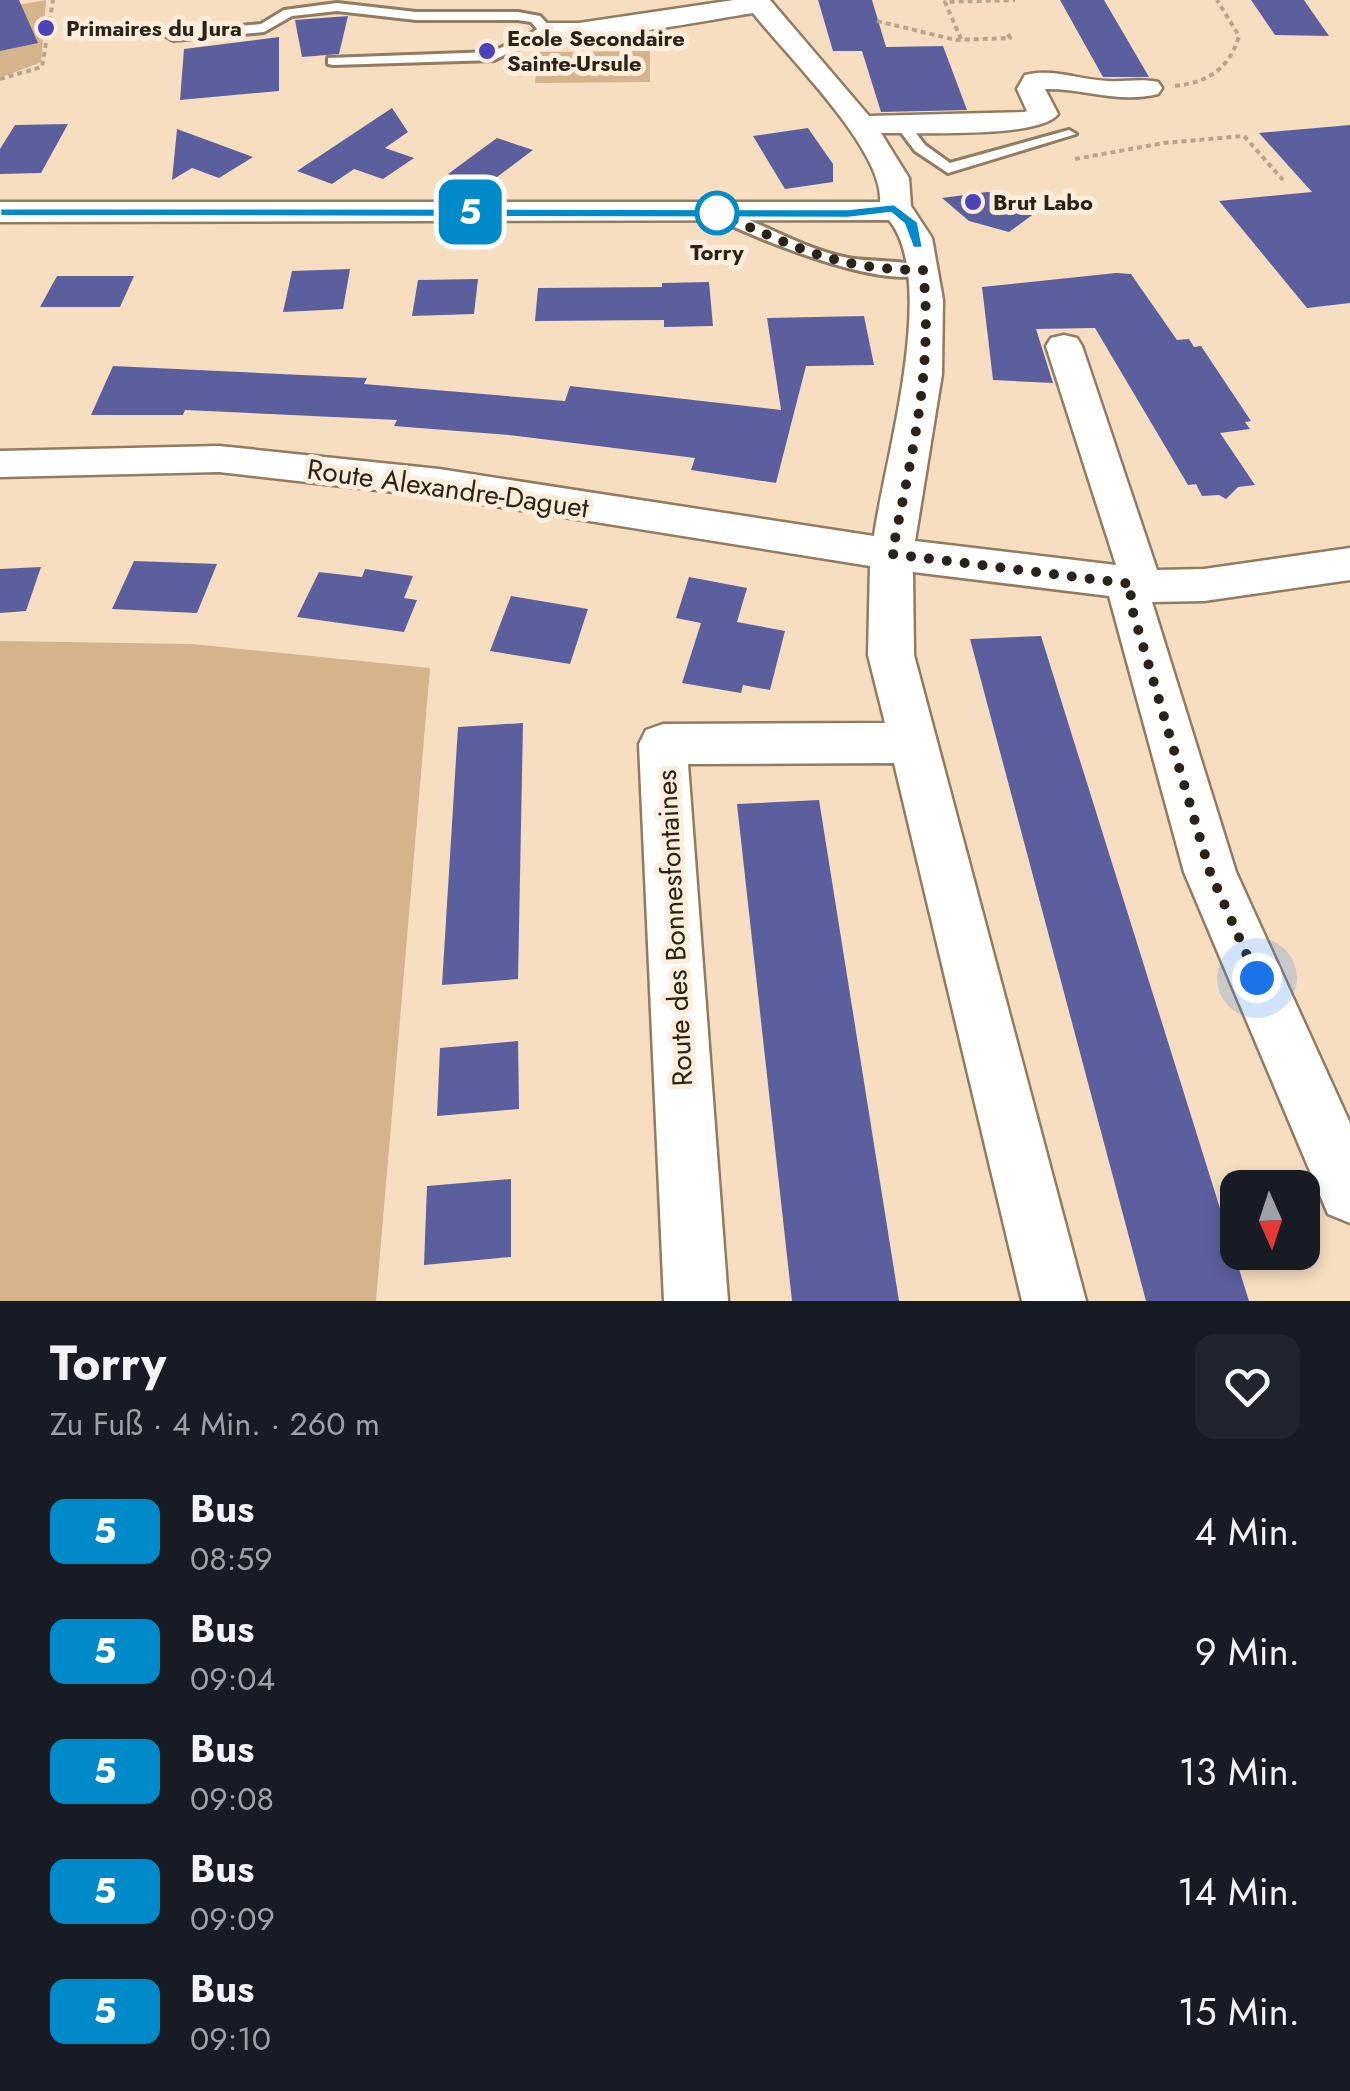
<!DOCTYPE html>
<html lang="de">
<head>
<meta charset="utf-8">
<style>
  body { margin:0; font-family:Jost,sans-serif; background:#20242c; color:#f1f3f6; height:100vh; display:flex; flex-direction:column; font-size:38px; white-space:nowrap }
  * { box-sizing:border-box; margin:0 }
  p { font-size:32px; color:#9ea1a6 }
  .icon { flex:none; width:55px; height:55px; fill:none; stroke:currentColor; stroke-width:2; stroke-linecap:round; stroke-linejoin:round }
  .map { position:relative; height:1301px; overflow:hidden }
  .side { display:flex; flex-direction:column; background:#171b24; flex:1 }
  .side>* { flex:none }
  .badge { padding:0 20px; border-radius:15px; font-size:35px; line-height:65px }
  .needle { width:65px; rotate:177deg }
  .fabs { position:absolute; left:1220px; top:1170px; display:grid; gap:20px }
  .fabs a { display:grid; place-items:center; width:100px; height:100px; border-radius:20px; background:#171b24; box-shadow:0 5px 15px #0003; font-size:50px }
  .you { position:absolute; width:50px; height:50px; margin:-25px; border:8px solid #fff; border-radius:50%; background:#1a73e8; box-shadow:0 0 0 15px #1a73e833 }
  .map>.badge { position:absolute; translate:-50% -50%; box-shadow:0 0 0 5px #fff }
  .round { display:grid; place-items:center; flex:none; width:105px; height:105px; border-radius:20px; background:#20242c }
  .overview { display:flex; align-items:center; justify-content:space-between; height:170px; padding:0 50px }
  h1 { font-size:48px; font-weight:700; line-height:75px }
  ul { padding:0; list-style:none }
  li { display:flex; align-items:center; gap:30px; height:120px; padding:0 50px }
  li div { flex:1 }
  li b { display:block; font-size:38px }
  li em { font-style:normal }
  li .badge { min-width:110px; font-weight:700; text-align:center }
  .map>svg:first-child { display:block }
  .green { fill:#d6b48b }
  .building { fill:#5c5f9e }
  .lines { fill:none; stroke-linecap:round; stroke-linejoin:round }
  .lane-casing { stroke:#917b61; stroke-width:6 }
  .street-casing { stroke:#917b61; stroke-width:5 }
  .path { stroke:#b9a58e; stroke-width:4; stroke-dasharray:5 4; stroke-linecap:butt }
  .lane { fill:#fff; fill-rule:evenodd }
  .street { fill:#fff; fill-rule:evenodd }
  .line { fill:#008ac9; stroke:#fff; stroke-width:2.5 }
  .walk { stroke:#2c2318; stroke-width:10; stroke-dasharray:0 18 }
  .poi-dot { fill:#4c43ba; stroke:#fceddc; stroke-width:4 }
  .stop-dot { fill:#fff; stroke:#008ac9; stroke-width:5 }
  .labels { text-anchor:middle; stroke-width:10; stroke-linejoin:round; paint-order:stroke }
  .far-poi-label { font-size:22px; font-weight:bold; fill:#2c2318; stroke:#fceddc; text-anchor:start }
  .far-stop-label { font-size:22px; font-weight:bold; fill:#2c2318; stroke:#fceddc }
  .street-label { font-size:28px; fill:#2c2318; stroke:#fceddc }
</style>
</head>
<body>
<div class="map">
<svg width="1350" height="1301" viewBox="0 0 1350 1301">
  <rect width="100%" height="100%" fill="#f7dec1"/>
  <g class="green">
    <polygon points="46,0 41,62 0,78 0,49 18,5"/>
    <polygon points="650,51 650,82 535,83 539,52"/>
    <polygon points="0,641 192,644 430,668 376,1301 0,1301"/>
  </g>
  <g class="building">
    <polygon points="0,0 19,0 38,43 0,51"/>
    <polygon points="818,0 872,0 886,47 943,46 967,110 881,112 862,51 833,51"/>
    <polygon points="1060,0 1104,0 1149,77 1103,77"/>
    <polygon points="1251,0 1304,0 1329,36 1275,35"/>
    <polygon points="348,16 339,54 302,57 295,20"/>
    <polygon points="279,37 279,91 180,100 184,49"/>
    <polygon points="392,108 408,132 385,148 414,158 383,179 354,169 332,184 297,171"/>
    <polygon points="68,124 41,173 0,174 0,149 15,125"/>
    <polygon points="1350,125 1350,303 1307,308 1219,201 1312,192 1259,133"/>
    <polygon points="808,128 833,164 833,182 785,189 753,136"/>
    <polygon points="177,129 253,157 219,178 192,168 172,180"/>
    <polygon points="497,138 533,150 485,186 448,174"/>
    <polygon points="987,192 1008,195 1035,213 1009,232 969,221 942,198"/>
    <polygon points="350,269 343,309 283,312 292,271"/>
    <polygon points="1116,273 1131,274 1177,340 1189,339 1194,347 1201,346 1251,421 1245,422 1250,429 1220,433 1255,485 1238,487 1226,499 1219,495 1202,496 1196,484 1188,485 1095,328 1036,329 1053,383 993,380 982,287"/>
    <polygon points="57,276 134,276 120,307 40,307"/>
    <polygon points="478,279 474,314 412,316 418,280"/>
    <polygon points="709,282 713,326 664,327 664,320 535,321 538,288 662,287 662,283"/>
    <polygon points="864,316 874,365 806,366 776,483 691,470 695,458 509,435 394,426 397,420 185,410 183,415 91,415 113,366 367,378 364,384 565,401 570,386 781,410 767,318"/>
    <polygon points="134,561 217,564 197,613 112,609"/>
    <polygon points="41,567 26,611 0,613 0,569"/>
    <polygon points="365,569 413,576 404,598 417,600 404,632 297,617 319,572 362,577"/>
    <polygon points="689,577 747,588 737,622 785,631 770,690 743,685 741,693 682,683 701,623 676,618"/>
    <polygon points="511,596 588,609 570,664 490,651"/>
    <polygon points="1041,636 1249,1301 1146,1301 970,639"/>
    <polygon points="523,723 518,979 442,985 458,727"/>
    <polygon points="819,800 899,1301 792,1301 737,804"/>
    <polygon points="518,1041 519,1109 437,1116 440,1048"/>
    <polygon points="511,1179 511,1257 424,1265 427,1186"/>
  </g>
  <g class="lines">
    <defs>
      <g id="lane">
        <polygon points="337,3 416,12 518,12 540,16 554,31 494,60 333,65 328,64 328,58 492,52 538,30 531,22 518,20 416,20 337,11 292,16 264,32 173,40 166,36 173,32 261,24 284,10"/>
        <polygon points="896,120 906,120 925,145 950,163 1069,130 1076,134 948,173 915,151 894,123"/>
        <path d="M717,208C762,222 801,249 848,258C868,262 918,260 931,270C895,297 751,236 711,216V210Z"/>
      </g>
      <path id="street" d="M734,0H770L869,116L1024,112L1027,111L1017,89L1025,75C1054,68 1079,80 1108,81C1125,82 1141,78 1158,82L1162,88L1158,94C1118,104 1084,88 1045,89L1058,114C1040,139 916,132 881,133L909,178L911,206L932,238L943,300L942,374L915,541L1116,565L1046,346L1051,338L1064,335L1077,338L1082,346L1157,570L1204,569L1350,548V580L1204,601L1152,602L1236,872L1350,1123V1223L1328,1214L1184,872L1109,596L913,572L914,655L1086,1301H1022L894,763L688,764L728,1301H664L639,744L646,730L663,724L885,723L868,655L870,566L439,497L219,472L0,477V451L219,446L439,469L874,536C884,462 939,281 889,220L0,222V202H880C885,151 786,55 753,13C718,18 551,52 534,31L547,23H579Z"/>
    </defs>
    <use href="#lane" class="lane-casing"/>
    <use href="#street" class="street-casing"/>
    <g class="path">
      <polyline points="877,21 956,40 1010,38 1008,34"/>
      <polyline points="961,39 945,2 1015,0"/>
      <polyline points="0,79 42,67 53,0"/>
      <path d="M1175,86C1209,82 1229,69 1239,36L1217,0"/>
      <polyline points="1075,159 1164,143 1244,136 1283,180"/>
    </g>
    <use href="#lane" class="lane"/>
    <use href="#street" class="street"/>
  </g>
  <polygon class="line" points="894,204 918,222 923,248 913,248 904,224 891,213 848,218 0,216 0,208 848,209"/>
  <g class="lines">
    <path class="walk" d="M717,213C795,246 834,270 923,270C934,370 911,456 892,554L1132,584L1130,602L1210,872L1257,978"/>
  </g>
  <g class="poi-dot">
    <circle cx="46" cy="28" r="10"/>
    <circle cx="487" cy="51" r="10"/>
    <circle cx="973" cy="202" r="10"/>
  </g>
  <circle class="stop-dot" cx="717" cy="213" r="20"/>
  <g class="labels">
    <g class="far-poi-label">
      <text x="66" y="36">Primaires du Jura</text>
      <text x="507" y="46">Ecole Secondaire<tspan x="507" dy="25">Sainte-Ursule</tspan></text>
      <text x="993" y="210">Brut Labo</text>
    </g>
    <g class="far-stop-label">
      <text x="717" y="260">Torry</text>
    </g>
    <g class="street-label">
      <text transform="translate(448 488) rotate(8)" y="10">Route Alexandre-Daguet</text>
      <text transform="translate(674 928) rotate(-93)" y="10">Route des Bonnesfontaines</text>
    </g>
  </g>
</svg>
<div class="fabs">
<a><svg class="needle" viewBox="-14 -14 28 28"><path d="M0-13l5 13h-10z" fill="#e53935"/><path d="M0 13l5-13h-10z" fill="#9ea1a6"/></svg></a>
</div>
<div class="you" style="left:1257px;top:978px"></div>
<b class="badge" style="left:470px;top:212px;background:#008ac9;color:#fff">5</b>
</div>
<section class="side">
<div class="overview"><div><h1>Torry</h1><p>Zu Fuß · 4 Min. · 260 m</p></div><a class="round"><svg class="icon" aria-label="heart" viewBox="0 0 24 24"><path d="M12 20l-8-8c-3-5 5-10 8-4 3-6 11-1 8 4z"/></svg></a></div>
<ul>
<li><span class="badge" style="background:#008ac9;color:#fff">5</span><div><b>Bus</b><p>08:59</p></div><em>4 Min.</em></li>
<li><span class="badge" style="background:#008ac9;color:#fff">5</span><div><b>Bus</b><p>09:04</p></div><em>9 Min.</em></li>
<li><span class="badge" style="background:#008ac9;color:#fff">5</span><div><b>Bus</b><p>09:08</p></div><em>13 Min.</em></li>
<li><span class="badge" style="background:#008ac9;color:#fff">5</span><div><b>Bus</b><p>09:09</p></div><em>14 Min.</em></li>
<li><span class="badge" style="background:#008ac9;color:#fff">5</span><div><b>Bus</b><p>09:10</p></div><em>15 Min.</em></li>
</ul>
</section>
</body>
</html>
